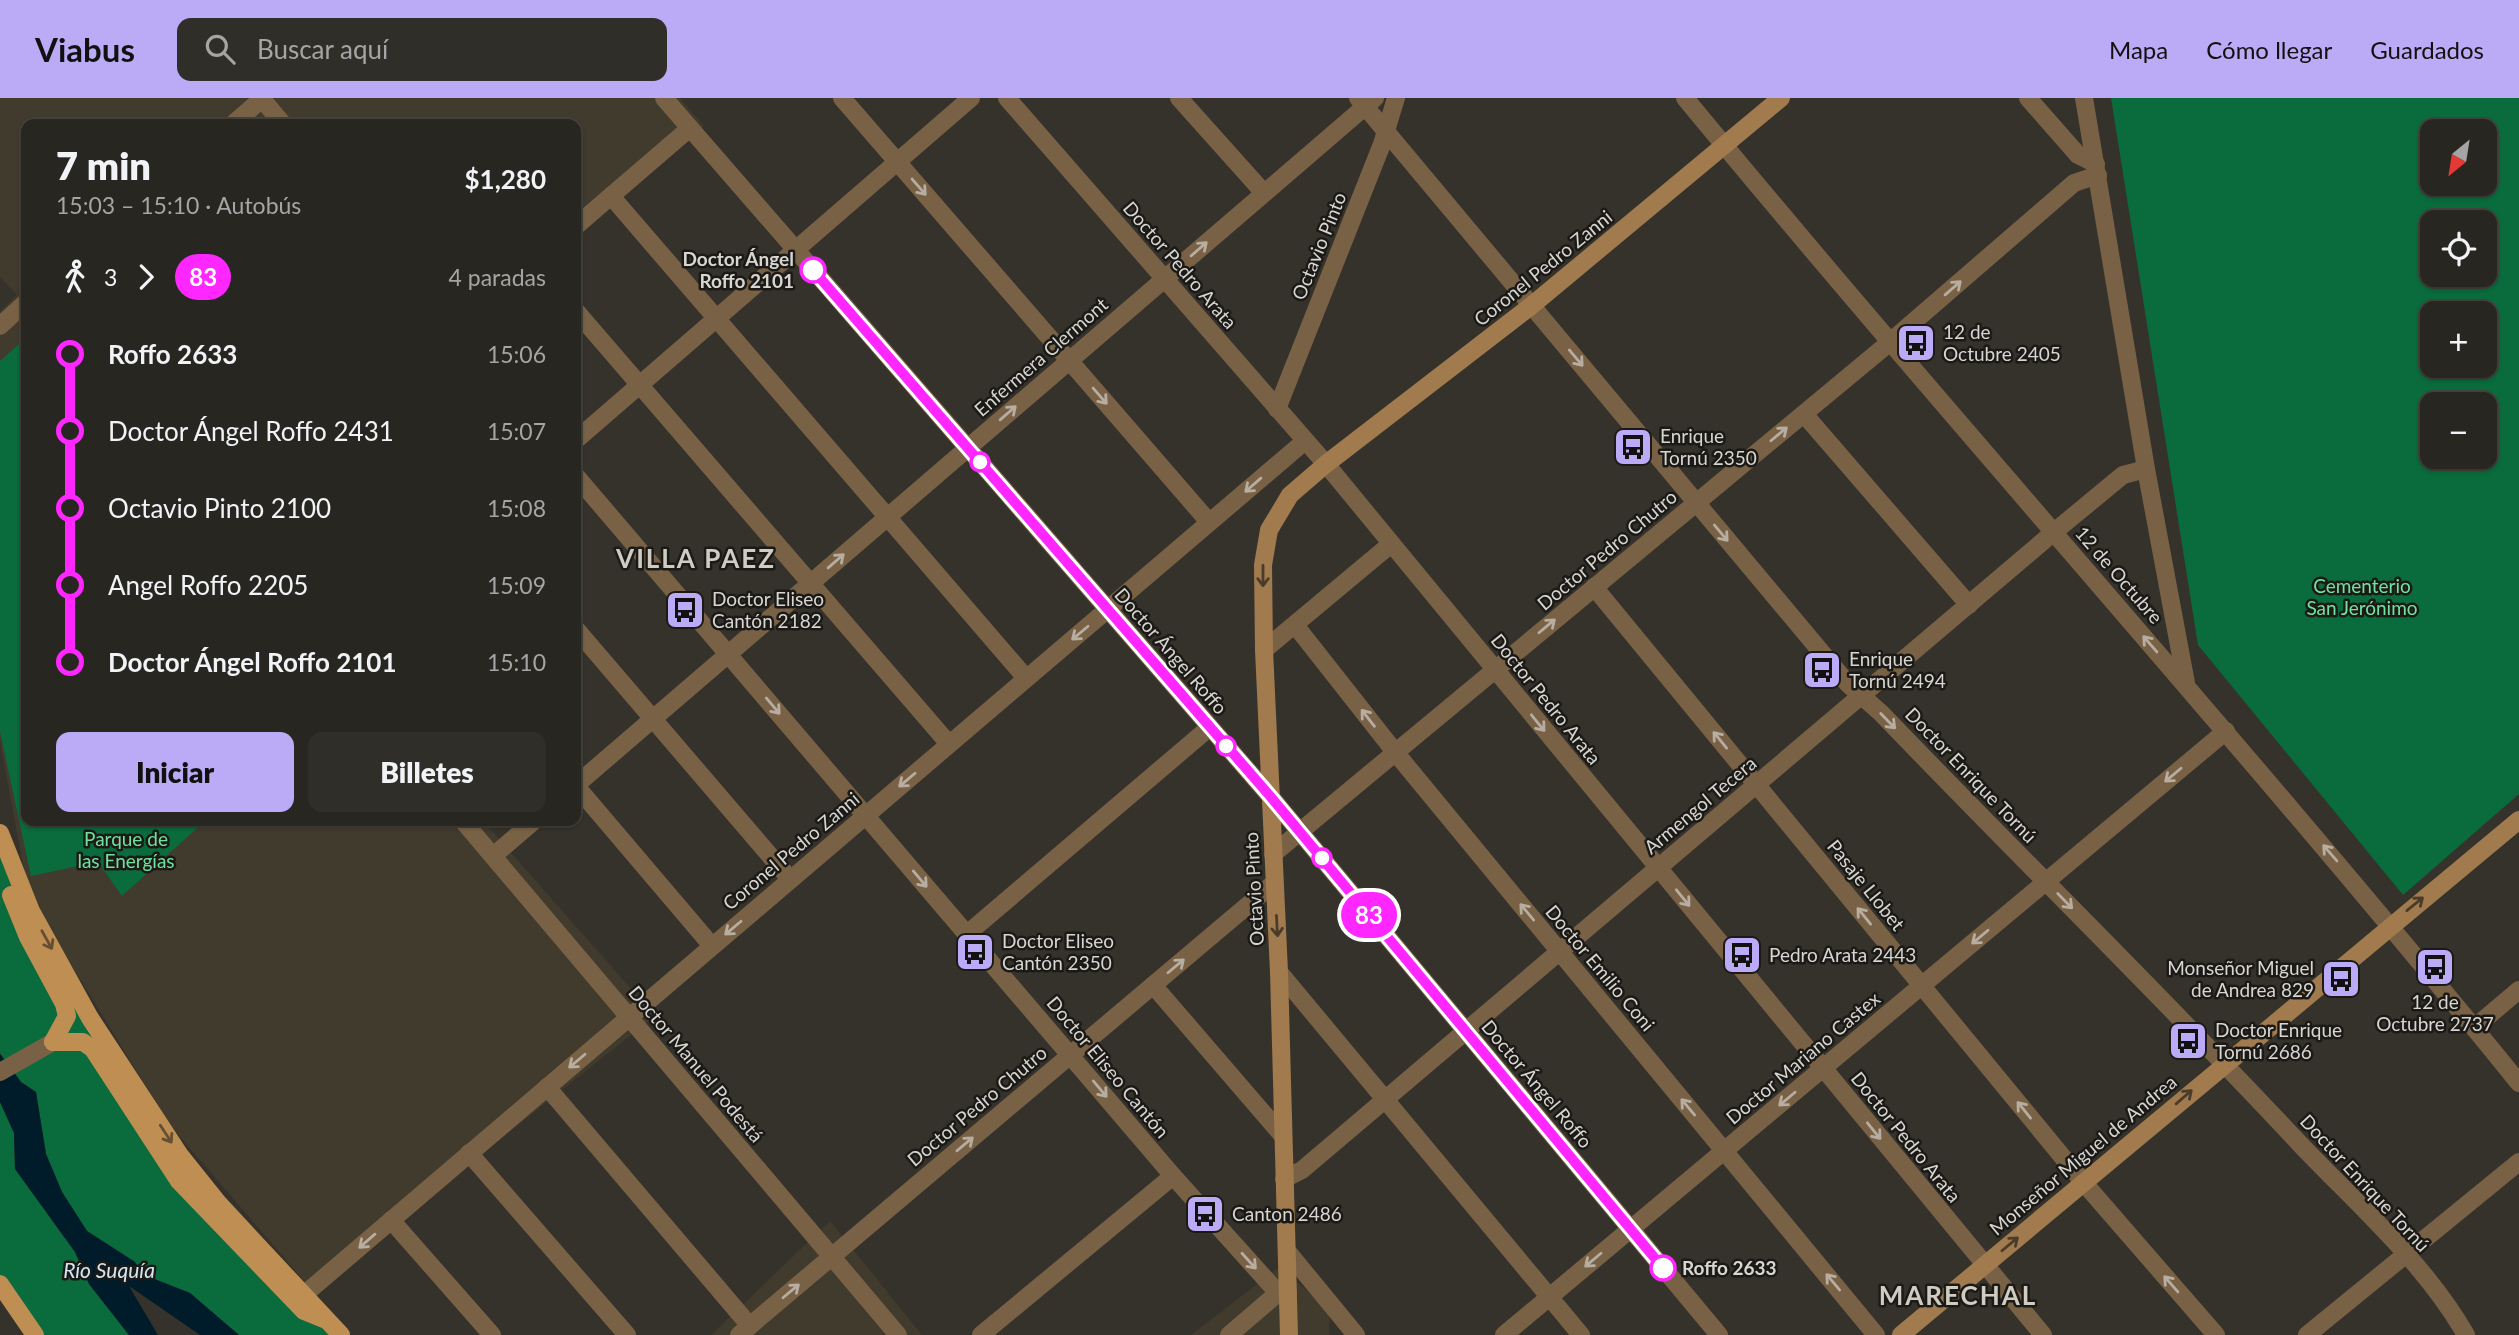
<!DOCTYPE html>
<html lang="es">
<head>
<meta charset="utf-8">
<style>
  body { margin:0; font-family:Lato,sans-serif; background:#302e29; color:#f1f3f6; height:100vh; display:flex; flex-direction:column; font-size:26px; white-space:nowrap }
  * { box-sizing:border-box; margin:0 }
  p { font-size:23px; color:#a5a5a5 }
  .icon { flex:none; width:38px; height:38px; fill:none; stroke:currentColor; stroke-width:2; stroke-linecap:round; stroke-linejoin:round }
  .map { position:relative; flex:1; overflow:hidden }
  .side { position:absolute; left:21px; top:21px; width:560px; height:707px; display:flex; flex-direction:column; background:#282620; border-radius:14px; box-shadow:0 2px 5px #0004,0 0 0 2px #44433e }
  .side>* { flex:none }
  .badge { padding:0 14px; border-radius:23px; font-size:24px; line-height:46px }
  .needle { width:46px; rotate:210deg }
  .tools { position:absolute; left:2420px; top:21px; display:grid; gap:14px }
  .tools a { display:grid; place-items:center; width:77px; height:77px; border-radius:14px; background:#282620; box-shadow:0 2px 5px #0004,0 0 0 2px #44433e; font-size:35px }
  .map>.badge { position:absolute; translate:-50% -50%; box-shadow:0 0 0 4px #fff }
  .legs { display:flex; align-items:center; gap:10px; height:77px; padding:0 35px; font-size:23px }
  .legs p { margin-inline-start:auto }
  .headline { display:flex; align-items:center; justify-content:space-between; height:119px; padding:0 35px }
  h1 { font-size:38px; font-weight:800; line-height:52px }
  .action { display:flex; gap:14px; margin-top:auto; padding:14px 35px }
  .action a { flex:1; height:80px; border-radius:14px; background:#bbaaf6; color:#111; font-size:28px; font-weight:800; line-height:80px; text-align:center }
  .action a+a { background:#302e29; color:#f1f3f6 }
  ul { padding:0 35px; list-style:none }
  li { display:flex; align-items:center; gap:24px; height:77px; font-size:26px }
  li i { display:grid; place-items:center; width:10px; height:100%; margin:0 9px; background:currentColor }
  li i::after { content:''; width:18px; height:18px; margin:-9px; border:5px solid; border-radius:50%; background:#282620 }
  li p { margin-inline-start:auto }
  li:first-child i { background:linear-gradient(#0000 50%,currentColor 0) }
  li:last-child i { background:linear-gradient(currentColor 50%,#0000 0) }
  header { display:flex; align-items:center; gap:42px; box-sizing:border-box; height:98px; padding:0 35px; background:#bbaaf6; color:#111 }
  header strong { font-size:33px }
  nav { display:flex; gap:38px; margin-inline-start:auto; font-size:24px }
  .search { width:490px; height:63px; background:#302e29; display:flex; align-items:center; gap:18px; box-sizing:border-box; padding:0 24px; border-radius:14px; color:#a5a5a5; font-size:26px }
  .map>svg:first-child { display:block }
  .built { fill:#403b2d }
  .green { fill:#0a6b3c; fill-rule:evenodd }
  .water { fill:#001c2b }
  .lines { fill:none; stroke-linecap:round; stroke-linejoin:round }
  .minor { stroke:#796146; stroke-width:18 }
  .tertiary { stroke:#796146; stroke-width:18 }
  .secondary { stroke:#a17a4e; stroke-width:18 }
  .primary { stroke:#bf8e53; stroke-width:18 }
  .oneway { stroke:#b7ada0 }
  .oneway2 { stroke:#4a3c2a }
  .oneway3 { stroke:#654e32 }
  .line-1-casing { stroke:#fff; stroke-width:16 }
  .line-1 { stroke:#fe27ff; stroke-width:10 }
  .stop-1-dot { fill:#fff; stroke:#fe27ff; stroke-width:3.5 }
  .labels { text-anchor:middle; stroke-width:5; stroke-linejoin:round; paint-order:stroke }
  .street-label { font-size:19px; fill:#d8d6d1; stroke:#1b1a17 }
  .stop-label { font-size:19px; font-weight:bold; fill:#d8d6d1; stroke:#1b1a17; text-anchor:end }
  .poi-label { font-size:19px; fill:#d8d6d1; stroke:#1b1a17; text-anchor:start }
  .park-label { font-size:19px; fill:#71e29d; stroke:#1b1a17 }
  .water-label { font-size:21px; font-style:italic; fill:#d2e7f4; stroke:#1b1a17 }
  .district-label { font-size:26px; font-weight:bold; letter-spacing:2px; fill:#cfccc2; stroke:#1b1a17 }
</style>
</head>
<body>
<header>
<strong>Viabus</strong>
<div class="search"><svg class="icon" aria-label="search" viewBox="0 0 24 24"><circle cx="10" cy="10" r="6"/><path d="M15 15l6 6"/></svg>Buscar aquí</div>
<nav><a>Mapa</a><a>Cómo llegar</a><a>Guardados</a></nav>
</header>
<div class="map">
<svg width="2519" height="1237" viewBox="0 0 2519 1237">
  <rect width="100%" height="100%" fill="#35322b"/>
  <g class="built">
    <polygon points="0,0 680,0 704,28 576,141 576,26 26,26 26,723 483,723 655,918 311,1191 169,1026 29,798 0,644 0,213 17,197 0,179"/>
    <polygon points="830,1123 922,1237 711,1237"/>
    <polygon points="1279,1169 1330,1212 1329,1237 1191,1237"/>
  </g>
  <g class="green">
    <path d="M2111,0H2519V696L2403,797L2198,547ZM2432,33H2485V86H2432ZM2432,124H2485V177H2432ZM2485,215V268H2432V215ZM2432,306H2485V359H2432Z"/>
    <polygon points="26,240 26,723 205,723 122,798 98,764 31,778 0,634 0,263"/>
    <polygon points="0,735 20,789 179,1056 341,1237 239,1237 190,1195 141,1176 135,1164 87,1133 62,1094 46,1056 36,994 21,984 0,955"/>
    <polygon points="0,1004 14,1035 15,1071 75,1154 89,1186 129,1237 35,1237 0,1186"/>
  </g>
  <polygon class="water" points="0,956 21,984 36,994 46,1056 62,1094 87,1133 135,1164 142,1176 190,1195 239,1237 200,1237 129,1188 158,1237 129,1237 89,1186 75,1154 15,1071 14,1035 0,1004"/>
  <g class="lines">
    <g class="minor">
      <polyline points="664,0 1270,698 1719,1237"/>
      <polyline points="842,0 1209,424"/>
      <polyline points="1007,0 1326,366 2043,1237"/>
      <polyline points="1179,0 1264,95"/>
      <path d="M1358,0L1848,586L1881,615C2020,760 2163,899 2299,1045C2356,1105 2425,1165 2466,1237"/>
      <path d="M1685,0C1959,332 2248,651 2519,985"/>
      <polyline points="2028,0 2078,57 2096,66"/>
      <polyline points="2084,0 2146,371 2186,585"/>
      <polyline points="233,26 263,0"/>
      <polyline points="611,98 1026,580"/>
      <polyline points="576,128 690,30"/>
      <polyline points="576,213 949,646"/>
      <polyline points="0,228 26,204"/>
      <polyline points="1277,311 1382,46 1396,0"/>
      <polyline points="1804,316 1969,507"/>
      <polyline points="576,342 971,0"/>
      <polyline points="1594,489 2084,1085 2216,1237"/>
      <polyline points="1295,527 1395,654 1876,1237"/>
      <polyline points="576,531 790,781"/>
      <polyline points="1264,552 1391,446"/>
      <polyline points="576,687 1375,0"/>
      <polyline points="576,688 712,848"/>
      <polyline points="463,723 898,1237"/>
      <polyline points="1273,756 1889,245 2074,85 2098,77"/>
      <polyline points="493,758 534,723"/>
      <polyline points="967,836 1210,629"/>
      <polyline points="1279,874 1581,1237"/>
      <polyline points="1153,887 1283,1038"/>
      <polyline points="2474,930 2519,892"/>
      <polyline points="547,989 750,1228"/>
      <polyline points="469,1055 627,1237"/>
      <polyline points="1284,1081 1302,1072 2054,434 2123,377 2146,371"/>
      <polyline points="391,1122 492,1237"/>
      <polyline points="1287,1153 1356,1237"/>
      <polyline points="306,1195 1305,343"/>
      <polyline points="739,1237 1274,785"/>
      <polyline points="981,1237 1173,1078"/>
      <polyline points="1229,1237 1278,1195"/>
      <polyline points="1504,1237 2226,633"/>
      <polyline points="2307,1237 2519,1064"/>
    </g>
    <g class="tertiary">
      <polyline points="261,0 283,26"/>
      <polyline points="576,378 1173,1078 1278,1195 1288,1195"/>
      <polyline points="0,974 53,944"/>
    </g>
    <g class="secondary">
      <polyline points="1289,1237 1279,874 1264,552 1263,467 1269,432 1290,397 1326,366 1531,208 1781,0"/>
      <polyline points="1901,1237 2519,722"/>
    </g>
    <g class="primary">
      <polyline points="0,735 31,813 90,920 179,1056 219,1106 341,1237"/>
      <polyline points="11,797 28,839 64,906 67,918 53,944"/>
      <polyline points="53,944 83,944 93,951 179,1083 304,1213 326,1222"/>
      <polyline points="0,1186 35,1237"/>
    </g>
  </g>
  <defs><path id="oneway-shaft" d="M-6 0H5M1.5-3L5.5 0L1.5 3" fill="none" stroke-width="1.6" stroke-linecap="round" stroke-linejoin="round" transform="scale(1.75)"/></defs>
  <g class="oneway">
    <use href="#oneway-shaft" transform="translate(919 89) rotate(49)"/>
    <use href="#oneway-shaft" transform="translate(1199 151) rotate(-41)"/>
    <use href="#oneway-shaft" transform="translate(1953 190) rotate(-41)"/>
    <use href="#oneway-shaft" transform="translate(1576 260) rotate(50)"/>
    <use href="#oneway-shaft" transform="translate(1100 298) rotate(49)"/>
    <use href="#oneway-shaft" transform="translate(1008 315) rotate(-41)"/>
    <use href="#oneway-shaft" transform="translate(1779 336) rotate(-40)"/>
    <use href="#oneway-shaft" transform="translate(1253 387) rotate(139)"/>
    <use href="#oneway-shaft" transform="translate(1721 435) rotate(50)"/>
    <use href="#oneway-shaft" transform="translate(836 463) rotate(-41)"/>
    <use href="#oneway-shaft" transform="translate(1547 528) rotate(-40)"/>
    <use href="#oneway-shaft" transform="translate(1080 535) rotate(140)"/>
    <use href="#oneway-shaft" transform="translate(2150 546) rotate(-131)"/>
    <use href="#oneway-shaft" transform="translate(773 608) rotate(50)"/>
    <use href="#oneway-shaft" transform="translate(1368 620) rotate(-128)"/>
    <use href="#oneway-shaft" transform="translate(1888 623) rotate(46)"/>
    <use href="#oneway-shaft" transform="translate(1538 625) rotate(51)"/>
    <use href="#oneway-shaft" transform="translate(1720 642) rotate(-129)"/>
    <use href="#oneway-shaft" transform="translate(2173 677) rotate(140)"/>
    <use href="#oneway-shaft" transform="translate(907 682) rotate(140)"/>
    <use href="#oneway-shaft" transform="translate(2330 755) rotate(-131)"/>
    <use href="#oneway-shaft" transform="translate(920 781) rotate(50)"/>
    <use href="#oneway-shaft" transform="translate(1683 800) rotate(51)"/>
    <use href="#oneway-shaft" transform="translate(2065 803) rotate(46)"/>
    <use href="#oneway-shaft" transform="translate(1527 814) rotate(-130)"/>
    <use href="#oneway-shaft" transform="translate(1864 818) rotate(-129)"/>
    <use href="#oneway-shaft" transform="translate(733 830) rotate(140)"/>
    <use href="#oneway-shaft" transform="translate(1980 839) rotate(140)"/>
    <use href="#oneway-shaft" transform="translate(1176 868) rotate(-40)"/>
    <use href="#oneway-shaft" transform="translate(577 963) rotate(140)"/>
    <use href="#oneway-shaft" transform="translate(1100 991) rotate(50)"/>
    <use href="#oneway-shaft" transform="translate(1787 1001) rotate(140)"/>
    <use href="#oneway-shaft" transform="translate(1688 1009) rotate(-130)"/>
    <use href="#oneway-shaft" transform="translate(2024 1012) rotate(-129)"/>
    <use href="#oneway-shaft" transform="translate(1874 1033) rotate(51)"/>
    <use href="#oneway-shaft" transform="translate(965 1046) rotate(-40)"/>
    <use href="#oneway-shaft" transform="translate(367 1143) rotate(139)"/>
    <use href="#oneway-shaft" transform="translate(1593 1162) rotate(140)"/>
    <use href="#oneway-shaft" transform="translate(1249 1163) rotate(48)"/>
    <use href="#oneway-shaft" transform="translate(1833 1184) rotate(-130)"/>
    <use href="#oneway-shaft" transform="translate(2171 1186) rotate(-131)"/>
    <use href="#oneway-shaft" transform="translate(791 1193) rotate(-40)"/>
  </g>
  <g class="oneway2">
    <use href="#oneway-shaft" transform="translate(1263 478) rotate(90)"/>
    <use href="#oneway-shaft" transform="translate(2415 806) rotate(-39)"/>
    <use href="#oneway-shaft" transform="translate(1277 828) rotate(87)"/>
    <use href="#oneway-shaft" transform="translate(2184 999) rotate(-41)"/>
    <use href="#oneway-shaft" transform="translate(2010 1146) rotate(-40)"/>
  </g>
  <g class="oneway3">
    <use href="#oneway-shaft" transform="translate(47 842) rotate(61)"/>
    <use href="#oneway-shaft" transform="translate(166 1036) rotate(57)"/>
  </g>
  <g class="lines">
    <defs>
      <polyline id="line-1" points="813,172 1270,698 1663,1170"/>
    </defs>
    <use href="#line-1" class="line-1-casing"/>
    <use href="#line-1" class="line-1"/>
  </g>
  <defs>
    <symbol id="bus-square" viewBox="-11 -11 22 22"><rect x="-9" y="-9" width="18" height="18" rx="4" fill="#bbaaf6" stroke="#1b1a17"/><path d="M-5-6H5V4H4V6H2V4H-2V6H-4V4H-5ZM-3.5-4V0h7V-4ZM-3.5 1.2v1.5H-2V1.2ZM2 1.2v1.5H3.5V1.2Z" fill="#111"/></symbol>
  </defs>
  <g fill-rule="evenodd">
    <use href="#bus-square" x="1894" y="223" width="44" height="44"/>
    <use href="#bus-square" x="1611" y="327" width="44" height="44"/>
    <use href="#bus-square" x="663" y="490" width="44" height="44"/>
    <use href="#bus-square" x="1800" y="550" width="44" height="44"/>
    <use href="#bus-square" x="953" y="832" width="44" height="44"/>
    <use href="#bus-square" x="1720" y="835" width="44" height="44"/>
    <use href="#bus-square" x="2413" y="847" width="44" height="44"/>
    <use href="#bus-square" x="2319" y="859" width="44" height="44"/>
    <use href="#bus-square" x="2166" y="921" width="44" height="44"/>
    <use href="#bus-square" x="1183" y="1094" width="44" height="44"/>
  </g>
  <g class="stop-1-dot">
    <circle cx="813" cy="172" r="12"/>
    <circle cx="980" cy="364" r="9"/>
    <circle cx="1226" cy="648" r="9"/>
    <circle cx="1322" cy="760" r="9"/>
    <circle cx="1663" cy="1170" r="12"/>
  </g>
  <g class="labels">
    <g class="street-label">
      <text transform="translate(1319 148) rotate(-68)" y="7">Octavio Pinto</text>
      <text transform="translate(1180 167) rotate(49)" y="7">Doctor Pedro Arata</text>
      <text transform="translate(1543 170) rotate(-39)" y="7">Coronel Pedro Zanni</text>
      <text transform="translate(1041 259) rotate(-41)" y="7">Enfermera Clermont</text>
      <text transform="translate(1607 452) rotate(-40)" y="7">Doctor Pedro Chutro</text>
      <text transform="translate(2119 477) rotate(49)" y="7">12 de Octubre</text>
      <text transform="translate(1171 553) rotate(49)" y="7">Doctor Ángel Roffo</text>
      <text transform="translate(1546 601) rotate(51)" y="7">Doctor Pedro Arata</text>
      <text transform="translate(1971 677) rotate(46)" y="7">Doctor Enrique Tornú</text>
      <text transform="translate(1700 707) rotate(-40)" y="7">Armengol Tecera</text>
      <text transform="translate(791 753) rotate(-40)" y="7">Coronel Pedro Zanni</text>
      <text transform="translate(1866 787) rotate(51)" y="7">Pasaje Llobet</text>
      <text transform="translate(1254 791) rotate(-93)" y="7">Octavio Pinto</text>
      <text transform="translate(1600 870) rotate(50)" y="7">Doctor Emilio Coni</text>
      <text transform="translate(1803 960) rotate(-40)" y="7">Doctor Mariano Castex</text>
      <text transform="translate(696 966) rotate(50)" y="7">Doctor Manuel Podestá</text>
      <text transform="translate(1108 969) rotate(50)" y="7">Doctor Eliseo Cantón</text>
      <text transform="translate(1537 986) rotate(50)" y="7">Doctor Ángel Roffo</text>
      <text transform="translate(977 1008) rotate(-40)" y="7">Doctor Pedro Chutro</text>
      <text transform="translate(1906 1039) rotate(51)" y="7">Doctor Pedro Arata</text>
      <text transform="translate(2083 1057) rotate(-40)" y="7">Monseñor Miguel de Andrea</text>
      <text transform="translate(2365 1085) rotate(47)" y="7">Doctor Enrique Tornú</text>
    </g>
    <g class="stop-label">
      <text x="794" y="168">Doctor Ángel<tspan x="794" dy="22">Roffo 2101</tspan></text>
      <text x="1682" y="1177" text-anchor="start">Roffo 2633</text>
    </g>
    <g class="poi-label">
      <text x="1943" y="241">12 de<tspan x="1943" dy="22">Octubre 2405</tspan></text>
      <text x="1660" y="345">Enrique<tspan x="1660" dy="22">Tornú 2350</tspan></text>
      <text x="712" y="508">Doctor Eliseo<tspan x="712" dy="22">Cantón 2182</tspan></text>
      <text x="1849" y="568">Enrique<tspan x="1849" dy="22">Tornú 2494</tspan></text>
      <text x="1002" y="850">Doctor Eliseo<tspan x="1002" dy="22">Cantón 2350</tspan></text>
      <text x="1769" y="864">Pedro Arata 2443</text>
      <text x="2314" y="877" text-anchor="end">Monseñor Miguel<tspan x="2314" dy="22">de Andrea 829</tspan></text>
      <text x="2435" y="911" text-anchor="middle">12 de<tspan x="2435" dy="22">Octubre 2737</tspan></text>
      <text x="2215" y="939">Doctor Enrique<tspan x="2215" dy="22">Tornú 2686</tspan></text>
      <text x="1232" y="1123">Canton 2486</text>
    </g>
    <g class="park-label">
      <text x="2362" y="495">Cementerio<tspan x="2362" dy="22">San Jerónimo</tspan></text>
      <text x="126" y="748">Parque de<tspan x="126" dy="22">las Energías</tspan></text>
    </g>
    <g class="water-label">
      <text x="109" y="1180">Río Suquía</text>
    </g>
    <g class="district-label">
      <text x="696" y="470">VILLA PAEZ</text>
      <text x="1958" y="1207">MARECHAL</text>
    </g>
  </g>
</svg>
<div class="tools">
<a><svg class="needle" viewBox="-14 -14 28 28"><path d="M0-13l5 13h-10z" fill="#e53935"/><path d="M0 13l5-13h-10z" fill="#a5a5a5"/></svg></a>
<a><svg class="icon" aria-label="locate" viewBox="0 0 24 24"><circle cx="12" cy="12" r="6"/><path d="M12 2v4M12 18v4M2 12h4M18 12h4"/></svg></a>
<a>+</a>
<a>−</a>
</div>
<b class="badge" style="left:1369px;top:817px;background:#fe27ff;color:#fff">83</b>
<section class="side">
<div class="headline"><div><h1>7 min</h1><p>15:03 – 15:10 · Autobús</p></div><b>$1,280</b></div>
<div class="legs"><svg class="icon" aria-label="walk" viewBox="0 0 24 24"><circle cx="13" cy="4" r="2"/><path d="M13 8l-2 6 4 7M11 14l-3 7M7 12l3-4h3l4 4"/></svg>3<svg class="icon" aria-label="forward" viewBox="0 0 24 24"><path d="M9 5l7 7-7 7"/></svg><b class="badge" style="background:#fe27ff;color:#fff">83</b><p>4 paradas</p></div>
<ul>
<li><i style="color:#fe27ff"></i><b>Roffo 2633</b><p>15:06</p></li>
<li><i style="color:#fe27ff"></i><span>Doctor Ángel Roffo 2431</span><p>15:07</p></li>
<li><i style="color:#fe27ff"></i><span>Octavio Pinto 2100</span><p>15:08</p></li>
<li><i style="color:#fe27ff"></i><span>Angel Roffo 2205</span><p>15:09</p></li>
<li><i style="color:#fe27ff"></i><b>Doctor Ángel Roffo 2101</b><p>15:10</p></li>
</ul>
<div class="action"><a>Iniciar</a><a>Billetes</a></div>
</section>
</div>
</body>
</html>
